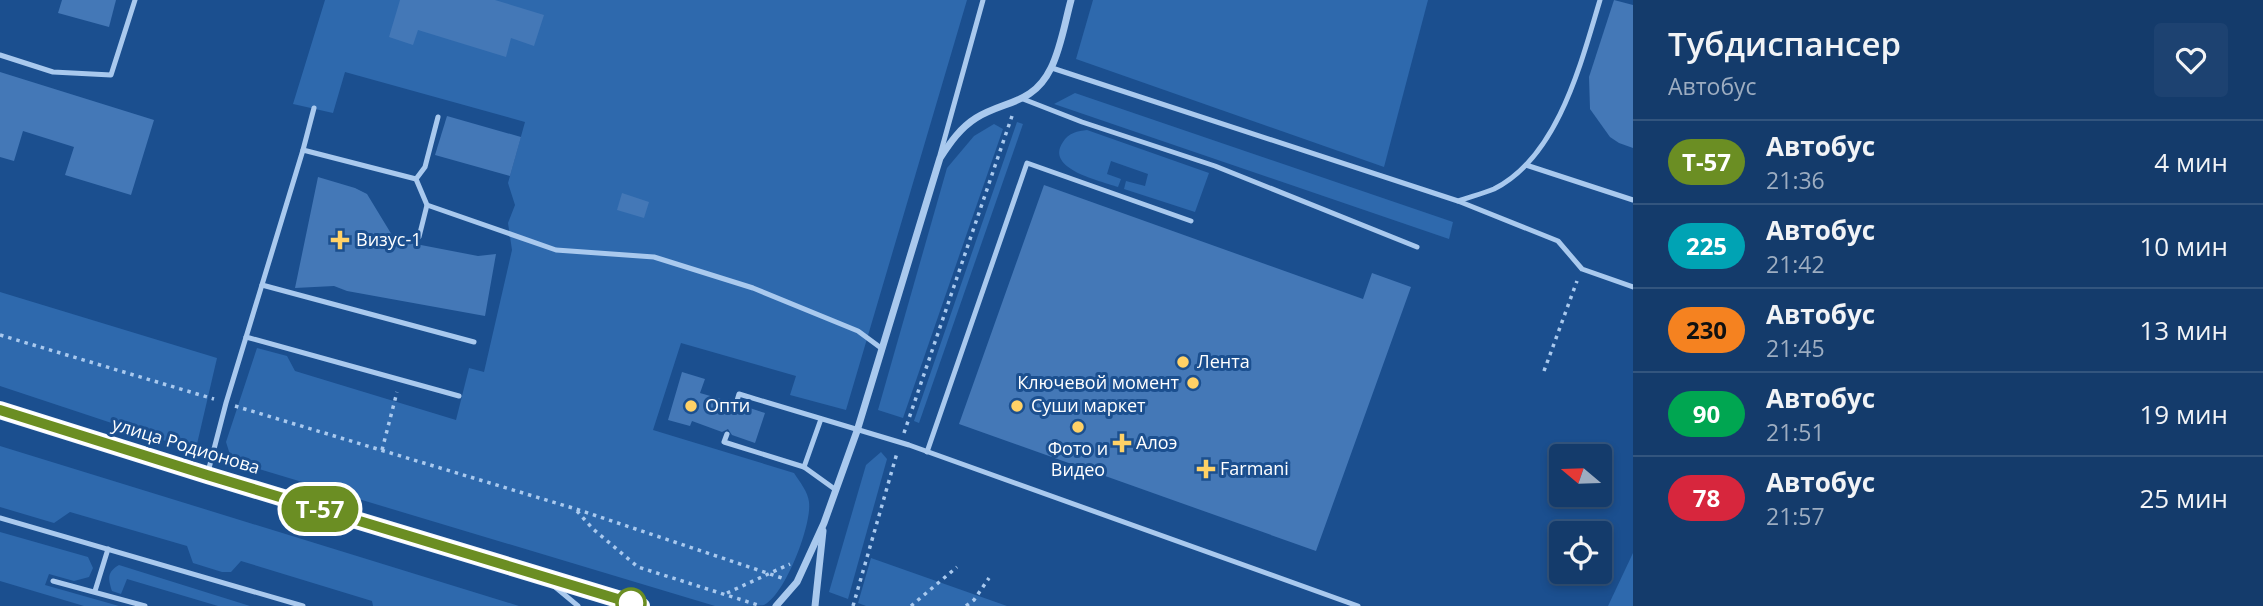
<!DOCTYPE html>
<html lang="ru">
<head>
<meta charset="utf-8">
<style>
  body { margin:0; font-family:"Open Sans",sans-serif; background:#1d4271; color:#f1f3f6; height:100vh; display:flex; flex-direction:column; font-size:26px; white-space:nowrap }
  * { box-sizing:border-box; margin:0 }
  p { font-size:23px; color:#9dadc1 }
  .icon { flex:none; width:38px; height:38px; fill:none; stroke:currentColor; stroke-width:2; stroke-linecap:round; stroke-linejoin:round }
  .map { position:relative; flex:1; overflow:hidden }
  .drawer { display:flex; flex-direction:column; background:#143b6b; width:630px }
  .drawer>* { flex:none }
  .badge { padding:0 14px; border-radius:23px; font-size:24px; line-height:46px }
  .needle { width:46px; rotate:289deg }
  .controls { position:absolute; left:1549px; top:444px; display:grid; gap:14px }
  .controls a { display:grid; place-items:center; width:63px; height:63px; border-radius:7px; background:#143b6b; box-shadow:0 4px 10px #0003,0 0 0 2px #33557e; font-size:35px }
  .map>.badge { position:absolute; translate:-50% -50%; box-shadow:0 0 0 4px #fff }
  .round { display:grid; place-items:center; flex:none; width:74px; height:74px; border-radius:7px; background:#1d4271 }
  .summary { display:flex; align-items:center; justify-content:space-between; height:119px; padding:0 35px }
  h1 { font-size:33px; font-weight:600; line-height:52px }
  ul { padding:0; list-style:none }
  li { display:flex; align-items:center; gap:21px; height:84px; padding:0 35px; border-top:2px solid #33557e }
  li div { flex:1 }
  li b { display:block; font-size:26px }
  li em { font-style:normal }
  li .badge { min-width:77px; font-weight:700; text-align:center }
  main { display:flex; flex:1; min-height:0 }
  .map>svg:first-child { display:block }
  .green { fill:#2e69ad }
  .building { fill:#4478b7 }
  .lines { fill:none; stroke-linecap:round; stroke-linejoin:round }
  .path { stroke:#a9c9ee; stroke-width:3.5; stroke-dasharray:3.5 5; stroke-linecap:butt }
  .lane { stroke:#a9c9ee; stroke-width:5 }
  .street { stroke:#a9c9ee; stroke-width:7 }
  .primary { stroke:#f0f6ff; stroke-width:18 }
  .line-casing { stroke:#fff; stroke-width:16 }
  .line { stroke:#6b8e23; stroke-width:10 }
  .poi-dot { fill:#ffd166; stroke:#1b4f8f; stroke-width:2.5 }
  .stop-dot { fill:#fff; stroke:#6b8e23; stroke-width:3.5 }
  .labels { text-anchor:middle; stroke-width:6; stroke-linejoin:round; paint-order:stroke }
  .poi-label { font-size:18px; fill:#fff; stroke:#1b4f8f; text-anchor:start }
  .street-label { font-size:18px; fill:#fff; stroke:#1b4f8f }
</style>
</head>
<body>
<main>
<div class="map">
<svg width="1633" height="606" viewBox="0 0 1633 606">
  <rect width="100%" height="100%" fill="#1b4f8f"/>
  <g class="green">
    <path d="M325,0H967L846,410L790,395L796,376L681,343L653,430L794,473C800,482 808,492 809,502C812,525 785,595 764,605C755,606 726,606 715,606L232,461L226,442L257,348L287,356L295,371L456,420L469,368L484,372L512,250L508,223L515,205L508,183L525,122L345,72L333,113L293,104Z"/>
    <polygon points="1093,0 1428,0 1384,167 1076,59"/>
    <polygon points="1075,93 1453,222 1449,239 1054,104"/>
    <polygon points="1017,122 1023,124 919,423 914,421"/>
    <polygon points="994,124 1003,129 903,418 878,410 947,168 974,136"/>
    <path d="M1087,130L1209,173L1195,212L1124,189L1126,181L1145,186L1148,174L1111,161L1107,174L1121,179L1118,187C1101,181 1044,169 1063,142C1068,133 1078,131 1087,130Z"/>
    <polygon points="0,292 217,358 197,444 187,448 0,386"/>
    <polygon points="0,446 519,606 373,606 372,601 241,561 231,572 222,572 193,563 187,546 70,512 54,523 0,507"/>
    <polygon points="881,452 887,459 848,599 829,592 866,465"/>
    <polygon points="0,532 88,557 93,568 89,577 74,581 49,574 45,585 119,606 84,606 0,581"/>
    <polygon points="1633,553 1633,606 1608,606"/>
    <polygon points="871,558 1007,606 866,606 858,603"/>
    <path d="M119,565L250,606H218L127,579L121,594L112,591C108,578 107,572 119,565Z"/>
  </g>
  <g class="building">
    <polygon points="62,0 116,0 109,27 58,13"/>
    <polygon points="400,0 495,0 544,15 534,46 511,38 506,57 418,30 413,45 389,37"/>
    <polygon points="1614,0 1633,5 1633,148 1619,143 1610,137 1590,109 1589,77"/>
    <polygon points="0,72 154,120 131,195 65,175 74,147 23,131 14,161 0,157"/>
    <polygon points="447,116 521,137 510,176 435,155"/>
    <polygon points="318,177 355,188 367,194 395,240 478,256 496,254 485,316 347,291 334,286 295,288"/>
    <polygon points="1044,185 1363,299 1372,273 1411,287 1316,551 959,424"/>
    <polygon points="622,193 649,202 644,218 617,210"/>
    <polygon points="682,372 705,379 700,393 731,402 734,409 738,409 741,405 765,413 755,443 732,435 728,429 722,432 692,421 690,426 668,420"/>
  </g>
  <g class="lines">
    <g class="path">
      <polyline points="0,335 214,399"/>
      <polyline points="1544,371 1577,281"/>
      <polyline points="235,406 576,509 782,578"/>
      <polyline points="904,433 1012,116"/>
      <polyline points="382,450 397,392"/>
      <polyline points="577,511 593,529 638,567 761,606"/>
      <polyline points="727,593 790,564"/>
      <polyline points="853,606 897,453"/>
      <polyline points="911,606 957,567"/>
      <polyline points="966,606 974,600 989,578"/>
    </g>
    <g class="lane">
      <polyline points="0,55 53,72 111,75 135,0"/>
      <polyline points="1052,68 1458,201 1558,241 1582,269 1633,287"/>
      <polyline points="1023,99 1082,122 1215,166 1417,247"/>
      <polyline points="303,150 314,108"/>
      <polyline points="940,155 983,0"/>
      <polyline points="1526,165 1633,200"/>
      <polyline points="416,179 425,167 438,117"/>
      <path d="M1458,201C1469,197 1482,194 1494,189C1558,157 1581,63 1600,0"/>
      <polyline points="427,205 556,250 654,257 753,288 858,331 881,348"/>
      <polyline points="262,285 474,342"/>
      <polyline points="246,337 459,396"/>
      <polyline points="736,404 739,394 909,445 1358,606"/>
      <polyline points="727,434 724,442 804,467 836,490"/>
      <polyline points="927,452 1027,163 1191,221"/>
      <polyline points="804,467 821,419"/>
      <polyline points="208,472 226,403 303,150 416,179 427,205 419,237"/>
      <polyline points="0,518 303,606"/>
      <polyline points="53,581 145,606"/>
      <polyline points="554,586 578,606"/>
      <polyline points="95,591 108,549"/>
    </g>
    <g class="street">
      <path d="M776,606L797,582L824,523L857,431L940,158C950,143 960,128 976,118C1005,100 1033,105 1051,68C1061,48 1065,22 1071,0"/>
      <polyline points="815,606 823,531"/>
    </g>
    <polyline class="primary" points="0,410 207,475 641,606"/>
  </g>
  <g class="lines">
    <defs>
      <polyline id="line" points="0,410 207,475 641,606"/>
    </defs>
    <use href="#line" class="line-casing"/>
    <use href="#line" class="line"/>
  </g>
  <g class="poi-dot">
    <path d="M336.5 229.5h7v7h7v7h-7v7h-7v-7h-7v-7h7z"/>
    <circle cx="1183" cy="362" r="7"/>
    <circle cx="1193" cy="383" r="7"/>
    <circle cx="691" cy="406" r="7"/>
    <circle cx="1017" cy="406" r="7"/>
    <circle cx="1078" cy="427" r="7"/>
    <path d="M1118.5 432.5h7v7h7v7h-7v7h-7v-7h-7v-7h7z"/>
    <path d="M1202.5 458.5h7v7h7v7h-7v7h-7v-7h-7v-7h7z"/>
  </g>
  <circle class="stop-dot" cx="631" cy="603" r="14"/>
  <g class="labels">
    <g class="poi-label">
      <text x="356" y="246">Визус-1</text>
      <text x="1197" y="368">Лента</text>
      <text x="1179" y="389" text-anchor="end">Ключевой момент</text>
      <text x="705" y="412">Опти</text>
      <text x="1031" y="412">Суши маркет</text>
      <text x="1136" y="449">Алоэ</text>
      <text x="1078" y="455" text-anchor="middle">Фото и<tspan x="1078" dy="21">Видео</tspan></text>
      <text x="1220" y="475">Farmani</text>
    </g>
    <g class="street-label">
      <text transform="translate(186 446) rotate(17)" y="6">улица Родионова</text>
    </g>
  </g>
</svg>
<div class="controls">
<a><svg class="needle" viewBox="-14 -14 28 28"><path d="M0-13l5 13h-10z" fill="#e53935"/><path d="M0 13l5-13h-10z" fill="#9dadc1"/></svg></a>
<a><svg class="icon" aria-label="locate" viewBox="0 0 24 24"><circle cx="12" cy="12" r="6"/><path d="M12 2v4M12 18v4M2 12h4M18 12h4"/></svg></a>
</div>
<b class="badge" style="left:320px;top:509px;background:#6b8e23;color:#fff">Т-57</b>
</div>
<section class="drawer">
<div class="summary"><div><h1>Тубдиспансер</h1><p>Автобус</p></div><a class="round"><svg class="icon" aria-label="heart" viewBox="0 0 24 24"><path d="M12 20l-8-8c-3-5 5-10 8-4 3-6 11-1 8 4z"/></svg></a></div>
<ul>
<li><span class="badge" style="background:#6b8e23;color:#fff">Т-57</span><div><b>Автобус</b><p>21:36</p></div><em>4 мин</em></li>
<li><span class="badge" style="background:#00a3b4;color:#fff">225</span><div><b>Автобус</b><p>21:42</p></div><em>10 мин</em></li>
<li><span class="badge" style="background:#f58220;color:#111">230</span><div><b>Автобус</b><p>21:45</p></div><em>13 мин</em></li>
<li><span class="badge" style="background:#00a651;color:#fff">90</span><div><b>Автобус</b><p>21:51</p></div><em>19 мин</em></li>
<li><span class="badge" style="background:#d7263d;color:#fff">78</span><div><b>Автобус</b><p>21:57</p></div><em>25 мин</em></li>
</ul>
</section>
</main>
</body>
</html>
